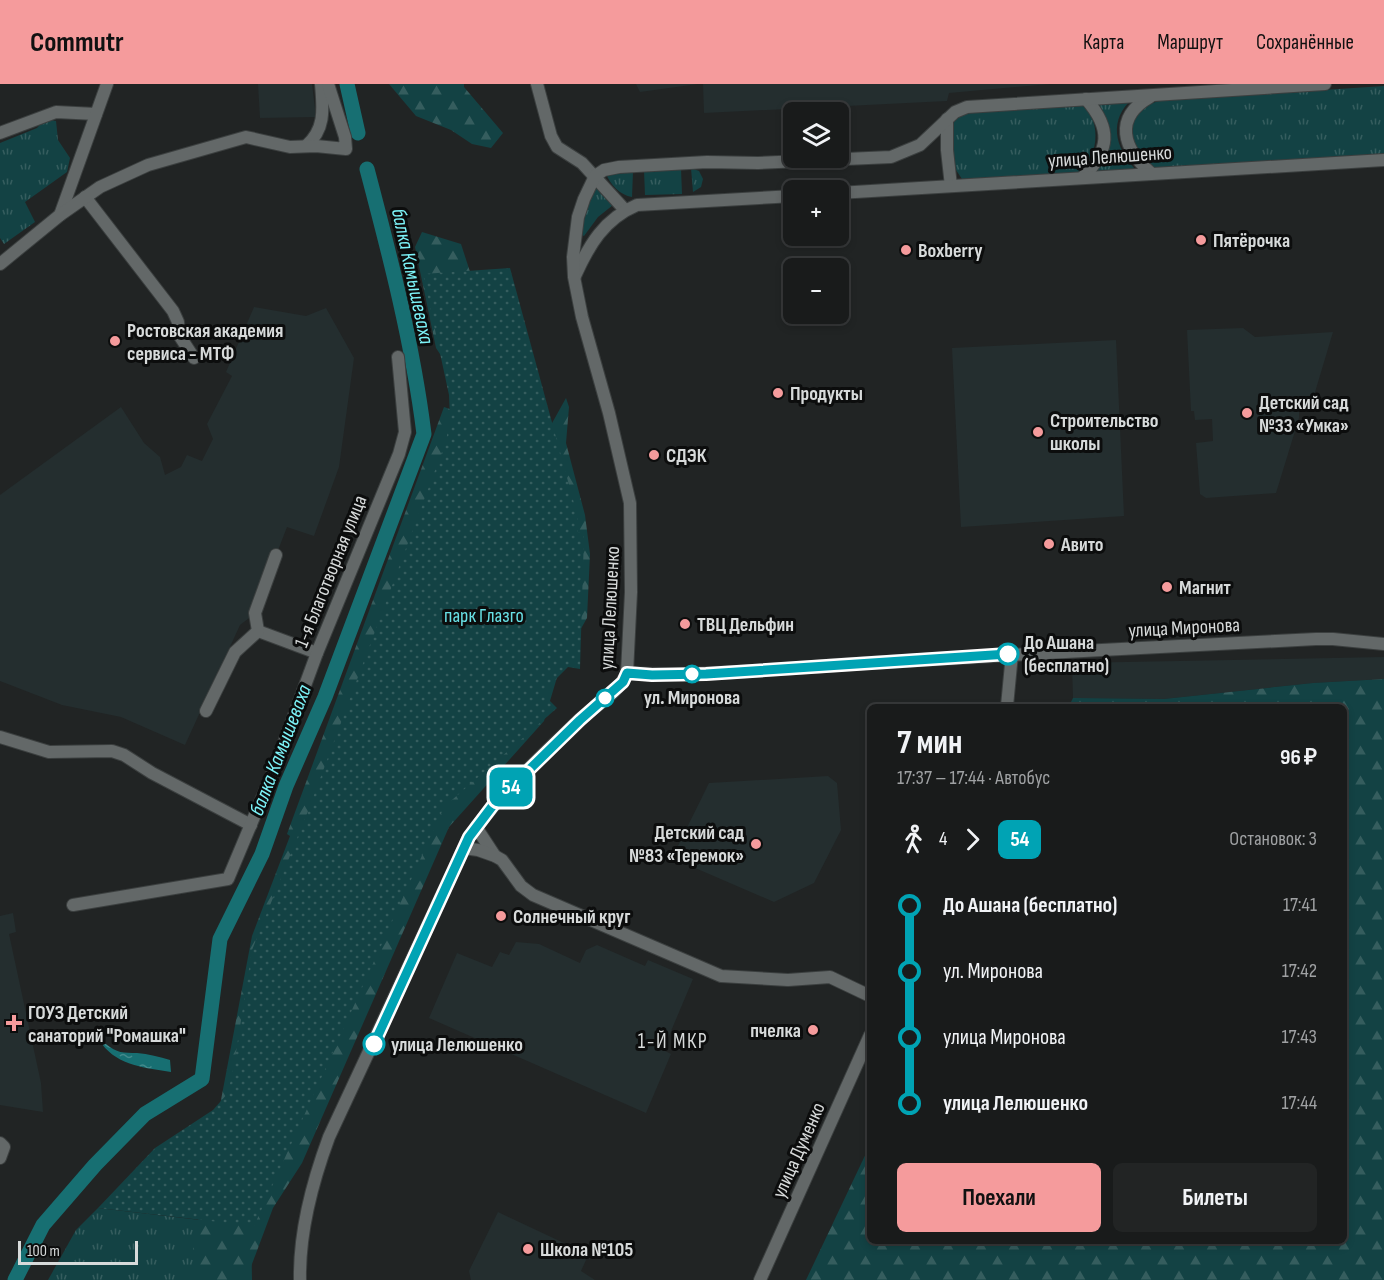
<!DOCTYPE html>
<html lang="ru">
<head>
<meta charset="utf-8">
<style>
  body { margin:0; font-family:"Sofia Sans Condensed",sans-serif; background:#222424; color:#f1f3f6; height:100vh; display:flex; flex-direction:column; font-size:22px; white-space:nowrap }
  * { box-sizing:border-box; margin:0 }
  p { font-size:20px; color:#9fa1a3 }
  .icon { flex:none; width:33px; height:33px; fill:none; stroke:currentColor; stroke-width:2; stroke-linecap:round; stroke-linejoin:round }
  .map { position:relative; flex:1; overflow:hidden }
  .details { position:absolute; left:867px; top:620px; width:480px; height:540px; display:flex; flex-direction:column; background:#191b1b; border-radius:9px; box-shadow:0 3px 9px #0003,0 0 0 2px #37393a }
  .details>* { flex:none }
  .badge { padding:0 12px; border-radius:9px; font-size:21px; line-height:39px }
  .fabs { position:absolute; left:783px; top:18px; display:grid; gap:12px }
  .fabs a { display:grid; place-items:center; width:66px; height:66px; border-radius:9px; background:#191b1b; box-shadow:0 3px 9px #0003,0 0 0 2px #37393a; font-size:30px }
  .scale { position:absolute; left:18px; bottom:15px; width:120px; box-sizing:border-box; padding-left:6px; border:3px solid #d7dada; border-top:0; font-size:16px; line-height:21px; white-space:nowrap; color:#d7dada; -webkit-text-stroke:4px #0c0d0d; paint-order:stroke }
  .map>.badge { position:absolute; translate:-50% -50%; box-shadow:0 0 0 3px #fff }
  .legs { display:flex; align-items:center; gap:9px; height:66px; padding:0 30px; font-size:20px }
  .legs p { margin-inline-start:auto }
  .head { display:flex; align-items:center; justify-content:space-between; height:102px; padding:0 30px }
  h1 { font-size:33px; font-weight:700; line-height:45px }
  .cta { display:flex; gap:12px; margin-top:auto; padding:12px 30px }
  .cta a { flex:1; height:69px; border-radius:9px; background:#f59b9c; color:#111; font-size:24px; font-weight:700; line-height:69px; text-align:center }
  .cta a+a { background:#222424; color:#f1f3f6 }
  ul { padding:0 30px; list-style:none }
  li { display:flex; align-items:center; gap:21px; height:66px; font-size:22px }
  li i { display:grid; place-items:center; width:9px; height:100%; margin:0 8px; background:currentColor }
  li i::after { content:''; width:15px; height:15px; margin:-8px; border:4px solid; border-radius:50%; background:#191b1b }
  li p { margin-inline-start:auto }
  li:first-child i { background:linear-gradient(#0000 50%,currentColor 0) }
  li:last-child i { background:linear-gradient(currentColor 50%,#0000 0) }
  header { display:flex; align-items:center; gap:36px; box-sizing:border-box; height:84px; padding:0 30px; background:#f59b9c; color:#111 }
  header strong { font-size:28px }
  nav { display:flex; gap:33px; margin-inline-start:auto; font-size:21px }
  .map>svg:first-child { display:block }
  .built { fill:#242e2f }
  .grass { fill:url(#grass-tufts) }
  .forest { fill:url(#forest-firs) }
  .park { fill:url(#park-dots) }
  .water { fill:url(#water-ripples) }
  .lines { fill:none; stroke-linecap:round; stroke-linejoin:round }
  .river { stroke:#176f72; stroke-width:15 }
  .minor-casing { stroke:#3b3f3f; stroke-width:14 }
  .minor { stroke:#636868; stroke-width:12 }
  .line-1-casing { stroke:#fff; stroke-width:14 }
  .line-1 { stroke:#00a3b4; stroke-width:9 }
  .poi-dot { fill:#f59b9c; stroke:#0c0d0d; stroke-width:2 }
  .stop-1-dot { fill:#fff; stroke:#00a3b4; stroke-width:3 }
  .labels { text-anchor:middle; stroke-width:6; stroke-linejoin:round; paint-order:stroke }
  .street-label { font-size:20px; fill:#d7dada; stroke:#0c0d0d }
  .poi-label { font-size:20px; font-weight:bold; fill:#d7dada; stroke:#0c0d0d; text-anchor:start }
  .park-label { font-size:20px; fill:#68e0e5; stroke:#0c0d0d }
  .stop-label { font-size:20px; font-weight:bold; fill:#d7dada; stroke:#0c0d0d; text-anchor:start }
  .water-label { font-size:21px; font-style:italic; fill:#7df4f9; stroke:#0c0d0d }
  .neighbourhood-label { font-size:21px; letter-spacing:1.5px; fill:#d7dada; stroke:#0c0d0d }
</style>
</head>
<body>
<header>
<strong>Commutr</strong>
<nav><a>Карта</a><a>Маршрут</a><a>Сохранённые</a></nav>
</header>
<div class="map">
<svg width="1384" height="1196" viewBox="0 0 1384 1196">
  <defs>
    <pattern id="grass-tufts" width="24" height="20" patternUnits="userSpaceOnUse" patternTransform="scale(1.5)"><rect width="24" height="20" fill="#134244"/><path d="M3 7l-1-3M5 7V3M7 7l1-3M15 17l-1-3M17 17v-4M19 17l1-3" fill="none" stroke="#355d5e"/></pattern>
    <pattern id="forest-firs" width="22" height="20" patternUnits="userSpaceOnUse" patternTransform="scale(1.5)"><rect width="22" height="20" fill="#134244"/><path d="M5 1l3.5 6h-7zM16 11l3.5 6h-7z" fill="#355d5e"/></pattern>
    <pattern id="park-dots" width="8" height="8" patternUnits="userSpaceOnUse" patternTransform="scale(1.5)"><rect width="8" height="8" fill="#134244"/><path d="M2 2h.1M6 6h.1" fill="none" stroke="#355d5e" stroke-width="1.8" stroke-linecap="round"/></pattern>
    <pattern id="water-ripples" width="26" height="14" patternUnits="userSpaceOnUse" patternTransform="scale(1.5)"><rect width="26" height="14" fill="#176f72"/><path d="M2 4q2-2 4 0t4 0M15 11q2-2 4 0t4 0" fill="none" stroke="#438a8c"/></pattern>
  </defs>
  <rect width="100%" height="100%" fill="#212424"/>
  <g class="built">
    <polygon points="258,0 312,0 316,33 260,34"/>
    <polygon points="636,0 698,0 640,8"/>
    <polygon points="703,0 1050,0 949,9 947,17 704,29"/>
    <polygon points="254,223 306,232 326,224 354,274 339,383 314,452 287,443 253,531 240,541 185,661 121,633 62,621 0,597 0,411 121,323 144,359 160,373 165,391 181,383 187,371 202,377 213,355 207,340 232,292 226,288"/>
    <polygon points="1243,244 1255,253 1333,248 1310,325 1299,323 1299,334 1276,409 1206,414 1200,410 1196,359 1213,357 1212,335 1195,336 1194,327 1191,327 1187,246"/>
    <polygon points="1116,256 1124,432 961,443 952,264"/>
    <polygon points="1384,573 1384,595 1313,599 1164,615 1073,614 1072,579"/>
    <polygon points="828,692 837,699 841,746 814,799 774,818 672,774 709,699"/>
    <polygon points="13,829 16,848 9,850 41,999 43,1028 0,1021 0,832"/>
    <polygon points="516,858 539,860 580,879 586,866 597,861 645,882 648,876 693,895 663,966 671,970 646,1029 429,934 457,869 492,883 500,868 509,871"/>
    <polygon points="498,1128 583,1168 586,1176 581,1187 595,1196 471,1196 469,1187"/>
  </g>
  <g class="grass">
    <path d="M1384,2V71L1159,85L1148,81L1133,67C1131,40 1129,26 1159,17Z"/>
    <path d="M1129,18C1107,41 1118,68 1138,88L1091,90C1116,66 1114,48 1098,19Z"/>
    <path d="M1080,20C1103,35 1099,75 1077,89L962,95L954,83L952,37L968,26Z"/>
    <polygon points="45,35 56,37 58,56 70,74 67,88 25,118 35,138 4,160 0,154 0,59 37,44"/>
    <polygon points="691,84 699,87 703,95 701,103 693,108"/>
    <polygon points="681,85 682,110 645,111 644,86"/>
    <path d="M633,87L632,113C620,111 610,101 606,89Z"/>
    <polygon points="594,100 601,110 613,121 598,133 584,152 582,151 580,147"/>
    <polygon points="98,1124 251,1142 252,1196 48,1196 76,1146"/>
  </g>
  <g class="forest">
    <polygon points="389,0 464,0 464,3 503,49 491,64 472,60 451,46 416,32"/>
    <polygon points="422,148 461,160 473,197 446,279 436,264 415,163"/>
    <polygon points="566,314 569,323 566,359 585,431 590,470 587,534 561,580 544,637 449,743 302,1079 273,1124 246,1196 197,1196 193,1164 252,852 290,752 287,750 444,323 482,336 551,341"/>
    <polygon points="1384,595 1384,1196 806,1196 870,1061 870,1156 1344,1156 1344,622 1069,622 1073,614 1164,615 1313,599"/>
  </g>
  <polygon class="park" points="510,184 578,434 578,448 584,450 580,585 568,583 542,609 557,624 444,723 254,1142 98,1124 155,1064 213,1026 228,1009 234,981 252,866 308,727 446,357 450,335 449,311 423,190"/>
  <path class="water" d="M102,960H106C117,969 123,969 137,969C148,970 160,973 170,976L171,988C147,984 118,982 102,960Z"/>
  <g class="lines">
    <g class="river">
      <polyline points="347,0 358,49"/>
      <path d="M15,1196L43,1141L95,1081L145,1030L202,995L220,855L262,770L286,702L325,613L424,350C413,261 390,172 367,85"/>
    </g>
    <defs>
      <g id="minor">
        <polyline points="537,0 551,52 557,63 582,79 625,126"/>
        <path d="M1150,13C1113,34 1123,65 1151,89"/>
        <polyline points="947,35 947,66 951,102"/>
        <polyline points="0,49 56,28 96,30"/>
        <path d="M306,62C326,45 323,24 321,0"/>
        <path d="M1083,93C1110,66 1112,45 1086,15"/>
        <polyline points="838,109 1384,76"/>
        <polyline points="85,113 173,227 178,238 179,251 194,274"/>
        <polyline points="60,131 107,0"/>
        <polyline points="0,180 60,131 100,103 148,81 246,53 290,63 316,62 346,65 345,53 328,0"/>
        <path d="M575,192C589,161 604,135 637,121L794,112"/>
        <polyline points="258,547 317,569"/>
        <path d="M627,589C707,593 788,584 867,579C1017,570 1166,563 1316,555H1333L1384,560"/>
        <polyline points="1007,622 1012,570"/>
        <polyline points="206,627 235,568 258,547 255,529 276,471"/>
        <polyline points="0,653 49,668 112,667 124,671 152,689 251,741"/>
        <polyline points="476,743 495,772"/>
        <polyline points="464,764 478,766 495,772 502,776 521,802 533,811 721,892 788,896 830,893 870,912"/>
        <polyline points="73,821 228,795 275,683 317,569 399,370 405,348 398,273"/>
        <polyline points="0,1059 4,1063 0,1074"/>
        <path d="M300,1196C299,1147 312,1099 329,1053L469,753C500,710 540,673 578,637C594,622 619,609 627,589L631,508L630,419L609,329L582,233L574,193L573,173L578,133L584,115L595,92L604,86L619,83L707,78L758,79L891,73L920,61L955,28L967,23L1325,0"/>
        <polyline points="760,1196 870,951"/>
      </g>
    </defs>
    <use href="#minor" class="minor-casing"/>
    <use href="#minor" class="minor"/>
  </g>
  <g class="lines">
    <defs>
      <polyline id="line-1" points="374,960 469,753 494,720 580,636 623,598 627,589 652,591 706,590 1008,570"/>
    </defs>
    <use href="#line-1" class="line-1-casing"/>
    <use href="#line-1" class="line-1"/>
  </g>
  <g class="poi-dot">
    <circle cx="1201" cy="156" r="6"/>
    <circle cx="906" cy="166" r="6"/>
    <circle cx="115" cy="257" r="6"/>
    <circle cx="778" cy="309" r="6"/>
    <circle cx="1247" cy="329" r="6"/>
    <circle cx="1038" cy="348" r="6"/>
    <circle cx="654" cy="371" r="6"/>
    <circle cx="1049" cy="460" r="6"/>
    <circle cx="1167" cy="503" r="6"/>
    <circle cx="685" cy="540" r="6"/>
    <circle cx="756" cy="760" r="6"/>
    <circle cx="501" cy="832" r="6"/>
    <path d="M11 930h6v6h6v6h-6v6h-6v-6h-6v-6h6z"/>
    <circle cx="813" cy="946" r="6"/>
    <circle cx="528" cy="1165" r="6"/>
  </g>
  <g class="stop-1-dot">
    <circle cx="1008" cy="570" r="10"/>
    <circle cx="692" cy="590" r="8"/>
    <circle cx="605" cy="614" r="8"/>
    <circle cx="374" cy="960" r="10"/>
  </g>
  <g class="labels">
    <g class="street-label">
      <text transform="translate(1110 72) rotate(-4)" y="7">улица Лелюшенко</text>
      <text transform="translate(330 487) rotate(-68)" y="7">1-я Благотворная улица</text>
      <text transform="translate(609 524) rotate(-87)" y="7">улица Лелюшенко</text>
      <text transform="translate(1184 543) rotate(-3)" y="7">улица Миронова</text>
      <text transform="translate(798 1066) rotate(-66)" y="7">улица Думенко</text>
    </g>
    <g class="poi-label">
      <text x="1213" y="163">Пятёрочка</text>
      <text x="918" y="173">Boxberry</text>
      <text x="127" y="253">Ростовская академия<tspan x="127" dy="23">сервиса - МТФ</tspan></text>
      <text x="790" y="316">Продукты</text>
      <text x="1259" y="325">Детский сад<tspan x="1259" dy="23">№33 «Умка»</tspan></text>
      <text x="1050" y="343">Строительство<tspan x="1050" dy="23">школы</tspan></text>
      <text x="666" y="378">СДЭК</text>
      <text x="1061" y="467">Авито</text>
      <text x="1179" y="510">Магнит</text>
      <text x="697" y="547">ТВЦ Дельфин</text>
      <text x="744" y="755" text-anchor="end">Детский сад<tspan x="744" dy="23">№83 «Теремок»</tspan></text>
      <text x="513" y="839">Солнечный круг</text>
      <text x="28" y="935">ГОУЗ Детский<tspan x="28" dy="23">санаторий "Ромашка"</tspan></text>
      <text x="801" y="953" text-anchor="end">пчелка</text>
      <text x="540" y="1172">Школа №105</text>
    </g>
    <g class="park-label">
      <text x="484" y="538">парк Глазго</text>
    </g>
    <g class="stop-label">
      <text x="1024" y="565">До Ашана<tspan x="1024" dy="23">(бесплатно)</tspan></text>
      <text x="692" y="620" text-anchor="middle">ул. Миронова</text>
      <text x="391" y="967">улица Лелюшенко</text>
    </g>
    <g class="water-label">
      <text transform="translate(413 192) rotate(78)" y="7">балка Камышеваха</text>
      <text transform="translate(280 666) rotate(-69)" y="7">балка Камышеваха</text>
    </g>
    <g class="neighbourhood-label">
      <text x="673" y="964">1-Й МКР</text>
    </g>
  </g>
</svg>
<div class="fabs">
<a><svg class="icon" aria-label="layers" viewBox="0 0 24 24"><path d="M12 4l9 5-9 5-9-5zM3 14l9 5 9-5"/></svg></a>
<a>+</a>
<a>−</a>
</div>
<div class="scale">100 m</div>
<b class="badge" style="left:511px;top:703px;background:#00a3b4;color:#fff">54</b>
<section class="details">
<div class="head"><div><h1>7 мин</h1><p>17:37 – 17:44 · Автобус</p></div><b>96 ₽</b></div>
<div class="legs"><svg class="icon" aria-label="walk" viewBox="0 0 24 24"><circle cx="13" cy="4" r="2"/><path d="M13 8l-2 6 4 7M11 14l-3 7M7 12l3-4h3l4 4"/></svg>4<svg class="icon" aria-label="forward" viewBox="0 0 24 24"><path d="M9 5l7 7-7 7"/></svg><b class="badge" style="background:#00a3b4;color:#fff">54</b><p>Остановок: 3</p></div>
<ul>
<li><i style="color:#00a3b4"></i><b>До Ашана (бесплатно)</b><p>17:41</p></li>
<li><i style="color:#00a3b4"></i><span>ул. Миронова</span><p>17:42</p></li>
<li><i style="color:#00a3b4"></i><span>улица Миронова</span><p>17:43</p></li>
<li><i style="color:#00a3b4"></i><b>улица Лелюшенко</b><p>17:44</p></li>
</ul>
<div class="cta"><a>Поехали</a><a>Билеты</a></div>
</section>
</div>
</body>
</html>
